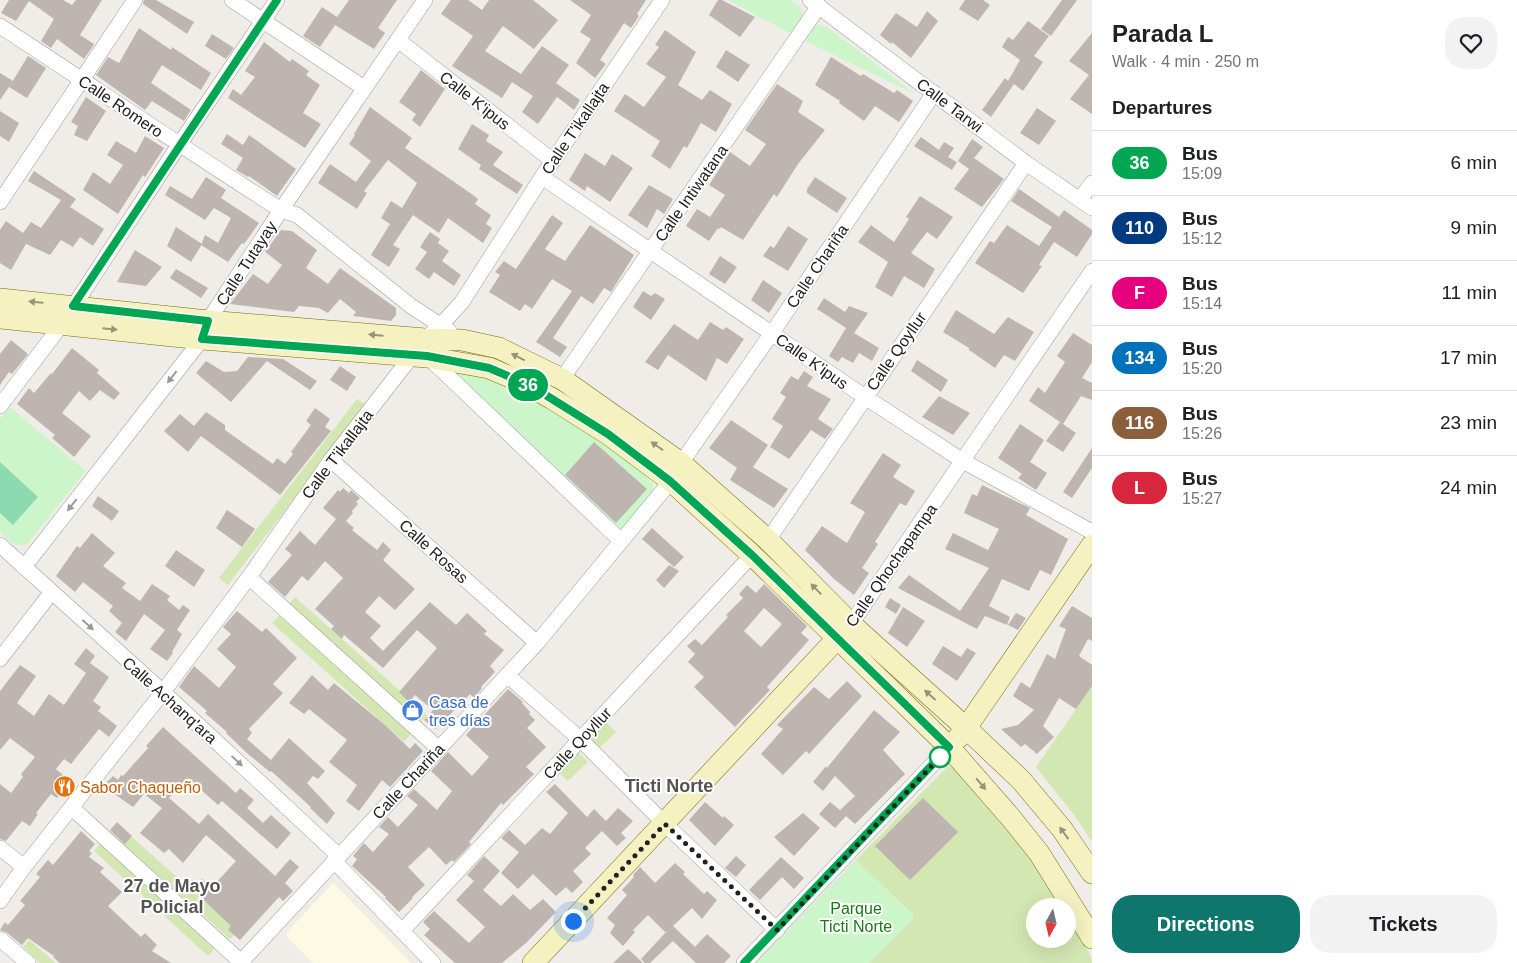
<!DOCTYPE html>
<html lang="en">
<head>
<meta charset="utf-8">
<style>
  body { margin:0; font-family:Helvetica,sans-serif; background:#f2f2f2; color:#202124; height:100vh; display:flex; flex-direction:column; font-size:19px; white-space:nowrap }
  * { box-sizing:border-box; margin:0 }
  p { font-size:16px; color:#757577 }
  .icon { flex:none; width:28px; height:28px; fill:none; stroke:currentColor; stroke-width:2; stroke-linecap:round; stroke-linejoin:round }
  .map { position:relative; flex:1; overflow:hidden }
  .sheet { display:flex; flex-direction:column; background:#fff; width:425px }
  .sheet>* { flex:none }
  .badge { padding:0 10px; border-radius:16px; font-size:18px; line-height:32px }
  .needle { width:32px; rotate:188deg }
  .buttons { position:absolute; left:1026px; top:898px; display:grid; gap:10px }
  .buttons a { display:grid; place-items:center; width:50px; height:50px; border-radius:50%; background:#fff; box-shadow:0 5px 20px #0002; font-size:25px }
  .you { position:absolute; width:25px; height:25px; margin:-12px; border:4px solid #fff; border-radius:50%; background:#1a73e8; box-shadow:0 0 0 8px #1a73e833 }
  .map>.badge { position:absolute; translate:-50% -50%; box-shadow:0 0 0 2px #fff }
  h2 { padding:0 20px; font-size:19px; line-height:45px }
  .round { display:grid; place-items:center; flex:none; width:52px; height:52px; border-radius:20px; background:#f2f2f2 }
  .head { display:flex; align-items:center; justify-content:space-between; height:85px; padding:0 20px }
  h1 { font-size:24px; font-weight:800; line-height:38px }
  .button { display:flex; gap:10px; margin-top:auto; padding:10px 20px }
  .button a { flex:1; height:58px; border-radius:20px; background:#0f766e; color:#fff; font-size:20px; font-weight:800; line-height:58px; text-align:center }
  .button a+a { background:#f2f2f2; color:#202124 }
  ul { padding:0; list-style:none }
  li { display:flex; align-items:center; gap:15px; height:65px; padding:0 20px; border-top:1px solid #e0e0e0 }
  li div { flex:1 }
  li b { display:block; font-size:19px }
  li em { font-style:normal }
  li .badge { min-width:55px; font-weight:700; text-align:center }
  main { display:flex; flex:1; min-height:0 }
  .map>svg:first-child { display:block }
  .education { fill:#fdfae4 }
  .grass { fill:#d3e7b2 }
  .park { fill:#ccf6c9 }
  .pitch { fill:#8cdab0 }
  .building { fill:#beb5b1; fill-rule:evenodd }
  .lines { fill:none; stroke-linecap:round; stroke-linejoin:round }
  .street-casing { stroke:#9e9e9e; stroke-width:16 }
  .secondary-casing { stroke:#736f0d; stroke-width:22 }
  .street { stroke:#fff; stroke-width:15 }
  .secondary { stroke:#f6f1c1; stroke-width:21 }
  .oneway { fill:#969379 }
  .oneway2 { fill:#9b9b9b }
  .line-casing { stroke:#fff; stroke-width:11 }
  .line { stroke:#00a651; stroke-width:8 }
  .walk { stroke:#212121; stroke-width:5; stroke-dasharray:0 9 }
  .stop-dot { fill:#fff; stroke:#00a651; stroke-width:2.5 }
  .labels { text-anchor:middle; stroke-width:4; stroke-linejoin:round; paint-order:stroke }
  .street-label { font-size:16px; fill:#212121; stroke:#fff }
  .shop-label { font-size:16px; fill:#366cbe; stroke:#fff; text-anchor:start }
  .food-label { font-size:16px; fill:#c56008; stroke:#fff; text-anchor:start }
  .park-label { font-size:16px; fill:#1a7a13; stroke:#fff }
  .neighbourhood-label { font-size:18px; font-weight:bold; fill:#545454; stroke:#fff }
</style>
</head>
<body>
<main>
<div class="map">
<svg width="1092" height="963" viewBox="0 0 1092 963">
  <rect width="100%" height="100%" fill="#f0ede8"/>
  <polygon class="education" points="333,883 411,963 313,963 287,937 287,932"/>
  <g class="grass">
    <polygon points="357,399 366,405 228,585 219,578"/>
    <polygon points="295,597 427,715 421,722 289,604"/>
    <polygon points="280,615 411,734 404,742 272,623"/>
    <polygon points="1092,686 1092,842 1075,816 1036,767"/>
    <polygon points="606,722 616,732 596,751 586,741"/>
    <polygon points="578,752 588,762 568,781 558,771"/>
    <polygon points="948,766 953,768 1022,845 1063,906 1035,906 1035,939 1068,939 1068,913 1092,959 1092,963 755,963"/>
    <polygon points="117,824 238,931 230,939 110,832"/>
    <polygon points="101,843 215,948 208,956 94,851"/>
    <polygon points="29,940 56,963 40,963 23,947"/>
  </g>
  <g class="park">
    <polygon points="728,0 791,0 800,6 803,16 793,35"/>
    <polygon points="818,24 827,27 915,94 803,40 813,26"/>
    <polygon points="453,369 482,374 532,396 604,443 646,476 653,484 654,491 624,529 620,530 453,376"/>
    <path d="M10,407L86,471L27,544C15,549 8,539 0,532V419Z"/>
    <polygon points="856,860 913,914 913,919 869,963 755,963"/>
  </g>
  <polygon class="pitch" points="0,462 38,497 13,525 0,513"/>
  <g class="building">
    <polygon points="9,0 63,0 72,5 76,0 102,0 80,35 94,44 93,46 84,59 57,39 51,48 41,41 54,19 29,1 16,21 1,13"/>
    <polygon points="144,0 156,0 194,22 187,34 143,4"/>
    <polygon points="349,0 397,0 378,28 385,33 374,49 335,25 320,47 303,36 322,7 337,17"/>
    <polygon points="451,0 468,0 482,10 489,0 533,0 558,20 534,49 503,26 485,51 521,74 542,46 569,65 556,83 580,100 574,110 557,97 538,124 522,112 533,96 512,82 502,98 452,66 473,36 441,14"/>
    <polygon points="570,0 646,0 637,14 639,16 631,28 624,23 600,60 606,64 595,78 576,63 591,39 580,32 591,15"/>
    <polygon points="718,0 722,0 755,17 740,37 709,15"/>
    <polygon points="965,0 983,0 990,5 978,21 959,9"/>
    <polygon points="1062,0 1077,0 1051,36 1041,29"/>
    <polygon points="927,11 938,21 911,58 892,42 891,44 880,35 896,13 917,27"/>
    <polygon points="1028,21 1049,36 1034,56 1043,62 1023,91 1014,84 991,117 982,110 1005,78 1008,81 1020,60 1002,47 1008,37 1013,40"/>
    <polygon points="139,28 171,50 172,47 211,73 201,90 162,65 151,83 191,110 184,121 152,101 145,110 96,75 108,57 119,63"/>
    <polygon points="665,30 696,52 678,85 702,100 710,90 732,104 716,132 701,123 687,148 684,146 670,169 651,156 660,141 614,111 625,94 644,107 666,77 646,64 659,47 655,45"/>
    <polygon points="1092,33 1092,114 1070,99 1089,75 1069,61"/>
    <polygon points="212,34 234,48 226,59 205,46"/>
    <polygon points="264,42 290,62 292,59 309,71 306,75 320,85 303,113 321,124 305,148 228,98 233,89 241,95 255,77 245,71"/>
    <polygon points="726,50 750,65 738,82 716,67"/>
    <polygon points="28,56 46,68 27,98 9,87"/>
    <polygon points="831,57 861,76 863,74 894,93 897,90 913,101 899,122 875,106 864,121 839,103 840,101 815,85"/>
    <polygon points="421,70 445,89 420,127 412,120 416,114 399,102"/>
    <polygon points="0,73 13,81 0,100"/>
    <polygon points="777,84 803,101 798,112 825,130 798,164 777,197 774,194 743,240 721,227 720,229 718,228 709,241 686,226 697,209 710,217 725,195 709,185 730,152 750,166 766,144 745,130"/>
    <polygon points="86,97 106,111 87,141 74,135 78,126 71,122"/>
    <polygon points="370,107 412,138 405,148 473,195 478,199 475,204 491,215 486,224 492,228 483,243 448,218 439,233 413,215 393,245 400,249 389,267 371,255 390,224 381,218 391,201 402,208 417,183 388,160 364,191 367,193 357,209 318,183 330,164 356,182 371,161 349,144 355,135 354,134"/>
    <polygon points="1037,108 1056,121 1039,145 1020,133"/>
    <polygon points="0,111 19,123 9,142 0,136"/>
    <polygon points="472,124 489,135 486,141 503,152 493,165 523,185 517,194 479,169 481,165 458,149"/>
    <polygon points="227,134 243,145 249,135 296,169 277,196 249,176 248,177 236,170 243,158 221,144"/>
    <polygon points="145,136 164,148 145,177 143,175 118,214 83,190 93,172 110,184 123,165 107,155 116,141 136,153"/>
    <polygon points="921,137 939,150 944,142 954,148 948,157 957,162 952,170 914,146"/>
    <polygon points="972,139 983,147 974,158 1004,179 982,207 954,189 969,169 958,161"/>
    <polygon points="585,153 605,166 612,154 633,168 610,202 587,186 585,191 569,180"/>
    <polygon points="34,171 76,199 70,207 104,229 93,246 80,237 73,247 61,240 50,255 26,244 11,270 0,263 0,230 6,221 23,233 31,222 41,228 61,200 28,181"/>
    <polygon points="206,177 226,190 221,198 259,223 244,244 242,243 228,262 201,245 205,235 218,243 231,218 214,208 205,220 165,195 170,186 192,199"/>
    <polygon points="815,177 847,198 837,213 807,193 807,189"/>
    <polygon points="649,185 673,199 664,214 657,209 647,228 628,215"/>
    <polygon points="1019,189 1059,217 1064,210 1092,230 1092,234 1077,257 1054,242 1039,265 1042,266 1023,293 975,263 990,241 994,243 1007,225 1039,246 1052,227 1011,201"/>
    <polygon points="920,196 953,217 937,239 927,232 911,253 935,269 924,288 904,276 892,297 875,287 888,262 858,242 871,225 894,242 909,219 906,217"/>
    <polygon points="552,215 563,223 545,249 565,261 590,225 634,255 611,292 604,288 593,304 581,296 553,338 567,347 560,357 536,342 572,291 552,279 532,309 525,304 520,311 489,292 500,275 495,272 504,261 516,269"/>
    <polygon points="788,226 808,239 788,271 763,256 770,246 774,248"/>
    <polygon points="176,227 202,244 191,262 167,246"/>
    <polygon points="281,230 292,231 317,250 306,268 328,284 340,268 396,308 396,315 391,321 353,316 356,312 340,299 328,313 319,308 299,306 294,312 230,304 253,274 268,284 282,265 265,252"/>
    <polygon points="430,232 440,239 438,243 449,251 442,261 461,275 454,286 434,272 429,279 415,269 427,252 420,247"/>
    <polygon points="135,250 162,267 146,286 117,282"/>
    <polygon points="720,256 737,267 725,284 709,274"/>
    <polygon points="176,269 208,288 201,298 170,278"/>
    <polygon points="763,280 782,293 769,313 751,300"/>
    <polygon points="643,291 651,296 655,293 665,299 651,320 633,307"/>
    <polygon points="824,298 845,312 849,306 868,313 854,333 879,348 872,361 859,353 853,363 842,357 838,362 829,356 846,328 817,309"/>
    <polygon points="956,310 994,334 1008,317 1034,332 1015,361 1004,355 995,368 969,350 969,348 943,332"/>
    <polygon points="710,322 723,330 726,327 744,339 727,364 717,358 706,381 668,355 658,370 645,362 674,324 698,340"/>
    <polygon points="1073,333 1092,345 1092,362 1082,378 1092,383 1092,400 1081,396 1063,424 1029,401 1038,387 1045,393 1065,362 1057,356"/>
    <polygon points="11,340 28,354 12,374 9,372 0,385 0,354"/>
    <polygon points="72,348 99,370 97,373 120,393 114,400 100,390 90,401 79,391 62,413 91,436 74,457 52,438 55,435 17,404 29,388 34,393 51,373 52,374"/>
    <polygon points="248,357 283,359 317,381 310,390 267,361 231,402 196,373 206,361 224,372 237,371"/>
    <polygon points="917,360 948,380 941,392 911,371"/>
    <polygon points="340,366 356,377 347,391 330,380"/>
    <polygon points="804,371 813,377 807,386 831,399 818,419 833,429 825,439 811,430 789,459 770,447 783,426 772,419 786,397 780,393 791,376 798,380"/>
    <polygon points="939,396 970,413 953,435 922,417"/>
    <polygon points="315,408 330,419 325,427 331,431 280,495 201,436 188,452 164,431 180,414 194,426 206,412 225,425 225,430 273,464 277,458 285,464 293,454 291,452 311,425 306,421"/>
    <polygon points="731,420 768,445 753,467 788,489 774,508 730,480 737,468 709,448"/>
    <polygon points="1060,422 1076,433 1063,452 1046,441"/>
    <polygon points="1020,424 1044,440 1030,462 1047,473 1036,490 1018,478 1022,474 998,458"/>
    <polygon points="594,442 647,489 616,523 565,475"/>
    <polygon points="1092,448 1092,468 1072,498 1063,492"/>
    <polygon points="883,453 901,465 893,477 915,491 906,506 900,503 875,542 878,544 862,568 869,573 854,595 834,579 805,550 822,526 847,543 865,512 850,503"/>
    <polygon points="982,485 1030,508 1026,515 1068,539 1051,575 1040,570 1029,591 1002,579 989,606 1010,617 1007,625 985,616 977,629 898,588 909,575 960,611 989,568 945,549 953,533 988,550 999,529 964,513 972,494 977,496"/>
    <polygon points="343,488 349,493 351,490 360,498 356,502 358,504 352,511 353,513 346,521 354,528 352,530 377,550 383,542 391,550 383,560 415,589 395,610 379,596 365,612 381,626 370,638 383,651 430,602 456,625 467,613 487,631 484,634 504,650 490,666 495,672 481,687 482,688 474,698 470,694 436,729 424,720 433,710 415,695 409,702 399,692 437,648 417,630 383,668 344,635 342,639 331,629 334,626 315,609 343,578 325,561 308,581 302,576 285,597 268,582 292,555 285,549 300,531 315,545 336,519 323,508 338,490 340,492"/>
    <polygon points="98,496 119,511 112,521 92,506"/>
    <polygon points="227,510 255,529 242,547 216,528"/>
    <polygon points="652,528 684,557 674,567 642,539"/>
    <polygon points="92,533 115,553 103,566 126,583 122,588 140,601 152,584 170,596 167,600 179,610 183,605 190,610 177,630 182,634 172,652 173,653 167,661 150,649 165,630 144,614 126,641 115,632 122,623 109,611 113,606 83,582 75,592 56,576 77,546 80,548"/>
    <polygon points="176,550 205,570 194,587 165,566"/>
    <polygon points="669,565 679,571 664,588 656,580"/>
    <path d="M764,584L807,626L801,633L809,640L767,687L770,690L735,727L694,687L704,677L688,662L695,654L687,646L695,639L702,645L728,617L726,615L743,598L739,594L747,585L756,593ZM764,608L782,624L761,647L744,631Z"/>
    <polygon points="890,598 901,605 896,614 885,607"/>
    <polygon points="1072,606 1092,618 1092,641 1088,639 1079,656 1092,665 1092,686 1076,709 1059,698 1043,726 1054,737 1037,754 1025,744 1021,747 1001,729 1018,725 1034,710 1013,696 1021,682 1030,688 1047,654 1055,659 1066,629 1059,626"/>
    <polygon points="903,607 925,621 907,647 888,633"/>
    <polygon points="237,611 262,632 266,628 297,658 273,684 283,693 249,729 252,733 247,739 271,760 289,738 325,771 318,779 313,776 307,783 335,813 327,824 310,808 311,807 271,771 270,772 248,754 226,733 227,732 205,713 207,711 179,687 194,666 219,688 236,667 217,649 231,634 223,627"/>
    <polygon points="1016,613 1026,618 1018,630 1008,625"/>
    <polygon points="943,646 961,657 967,648 976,653 957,681 932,664"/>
    <polygon points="86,648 95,656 90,663 109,677 93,701 101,707 98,711 117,726 109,737 99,729 71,764 64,759 56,769 63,775 60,778 68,784 57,798 51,794 36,813 38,814 30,826 22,821 6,841 0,839 0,784 11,793 23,777 21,774 35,757 10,738 0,750 0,691 20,665 36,676 17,703 34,716 49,694 64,705 86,673 74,664"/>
    <polygon points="312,675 328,690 334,683 385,725 410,749 415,743 423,751 390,787 382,780 359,811 346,801 357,785 329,762 347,740 309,709 304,714 289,703"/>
    <polygon points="847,681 862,696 809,754 806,751 783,775 761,754 783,729 777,725 814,687 829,699"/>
    <polygon points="508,689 523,702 522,703 530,712 529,714 535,720 527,728 546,747 526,767 534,774 503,805 501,803 469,842 471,844 454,862 452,860 446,865 429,847 408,867 425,885 412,897 413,898 399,912 385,898 386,897 352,866 357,859 353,856 364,843 373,852 389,834 379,827 388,817 398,827 418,805 407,796 414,789 437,810 452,791 431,771 448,752 472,776 489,757 466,735"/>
    <polygon points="874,710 900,732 883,750 905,774 855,824 846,816 835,828 819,814 830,802 846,815 840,810 855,796 835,776 823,791 813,782 826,766 827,768"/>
    <polygon points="163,727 236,793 240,788 254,800 247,808 263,823 271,815 291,833 277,849 222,801 218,805 188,778 169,798 199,824 208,814 275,876 290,859 299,867 285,883 293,891 283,901 279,897 240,940 228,930 231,926 193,890 202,879 212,887 236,861 206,835 183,863 169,849 164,853 140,833 162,808 144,794 133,807 103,786 113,776 118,780 121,775 123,776 148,748 146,746"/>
    <polygon points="555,784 587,817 594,809 606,821 618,808 633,821 621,833 626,838 617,846 602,831 585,848 591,854 573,871 583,882 572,893 566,887 556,896 533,874 518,889 501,873 519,852 501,838 509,830 525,845 542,828 550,834 568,813 546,792"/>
    <polygon points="923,798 958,832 910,880 875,846"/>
    <polygon points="705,802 723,818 724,816 734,825 715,846 689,820"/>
    <polygon points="803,813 820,828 794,856 774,837"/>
    <polygon points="117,822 132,836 125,844 110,830"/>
    <polygon points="81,831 95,844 89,851 92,853 89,857 104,868 100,872 122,892 108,906 141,937 145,933 157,945 152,951 171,963 60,963 53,957 54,956 28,938 22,945 6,932 0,930 5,922 8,925 25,905 20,901 40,877 36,874 48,860 53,865"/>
    <polygon points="484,856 500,871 483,890 501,906 513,894 530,910 543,899 556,912 526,943 502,963 455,963 424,935 430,929 423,922 434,911 469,943 485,927 456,900 474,881 467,875"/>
    <polygon points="736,856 746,865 736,877 725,868"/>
    <polygon points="781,857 804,878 794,889 782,877 760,900 749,890"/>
    <polygon points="675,863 685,872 683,874 704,894 707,891 717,900 702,919 692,908 673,926 695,947 707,934 731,956 724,963 696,963 673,941 650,963 645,963 641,959 667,931 666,933 648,915 633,930 635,932 623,946 610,933 615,925 607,918 627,895 622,890 634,877 633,875 640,867 655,883"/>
    <polygon points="628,949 643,963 613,963"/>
  </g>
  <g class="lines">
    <defs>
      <g id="street">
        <polyline points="232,0 364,88"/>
        <polyline points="810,0 1026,163 1092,208"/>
        <path d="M0,26C94,87 186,150 281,210L297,215L411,306L449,331"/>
        <polyline points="398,40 553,161"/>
        <polyline points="542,177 865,397 963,461 1092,532"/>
        <polyline points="1080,199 1092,183"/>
        <polyline points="0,202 135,0"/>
        <polyline points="428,357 620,540"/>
        <polyline points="562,379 819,6"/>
        <polyline points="0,406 62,324 179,145 277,0"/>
        <polyline points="331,460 537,643"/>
        <polyline points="681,463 772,333 934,93"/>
        <polyline points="768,540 1026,163"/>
        <polyline points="0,545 163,692 339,856"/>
        <polyline points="24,567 202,339 208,321 281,210 425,0"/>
        <polyline points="249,577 438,748"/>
        <polyline points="851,624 1092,271"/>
        <polyline points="0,659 51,593"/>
        <polyline points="507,675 581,740 665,824 777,930"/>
        <polyline points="72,808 241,962"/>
        <polyline points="0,848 24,867"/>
        <polyline points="334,861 433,963"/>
        <polyline points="0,901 24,867 163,692 249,577 331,460 425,339 440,326 462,302 542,177 662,0"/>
        <polyline points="402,931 752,555"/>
        <polyline points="0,939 28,963"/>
        <polyline points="240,963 537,643 671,481"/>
        <polyline points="744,963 949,747"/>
      </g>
      <g id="secondary">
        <polyline points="0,299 208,321 425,339 462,340 499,348 562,379 681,463 768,540 851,624 966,728 1021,780 1062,829 1092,873"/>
        <polyline points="0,318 202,339 427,357 489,368 520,381 551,398 608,434 671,481 752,555 949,747 1011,818 1039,853 1092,938"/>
        <polyline points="958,738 966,728 1092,545"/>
        <polyline points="533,963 847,628"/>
      </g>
    </defs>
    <use href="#street" class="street-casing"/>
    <use href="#secondary" class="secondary-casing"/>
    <use href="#street" class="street"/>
    <use href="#secondary" class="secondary"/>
  </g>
  <defs><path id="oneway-solid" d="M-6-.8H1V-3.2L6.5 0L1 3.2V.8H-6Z" transform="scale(1.25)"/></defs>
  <g class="oneway">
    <use href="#oneway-solid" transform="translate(36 302) rotate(-175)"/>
    <use href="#oneway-solid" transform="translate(110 329) rotate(6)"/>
    <use href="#oneway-solid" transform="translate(376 335) rotate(-175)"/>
    <use href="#oneway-solid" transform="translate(518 357) rotate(-153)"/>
    <use href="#oneway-solid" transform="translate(657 446) rotate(-145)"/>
    <use href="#oneway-solid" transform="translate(816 589) rotate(-134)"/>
    <use href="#oneway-solid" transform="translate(930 695) rotate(-138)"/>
    <use href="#oneway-solid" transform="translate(981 784) rotate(49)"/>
    <use href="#oneway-solid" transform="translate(1064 833) rotate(-126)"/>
  </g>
  <g class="oneway2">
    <use href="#oneway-solid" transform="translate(172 377) rotate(128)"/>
    <use href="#oneway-solid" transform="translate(72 505) rotate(128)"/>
    <use href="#oneway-solid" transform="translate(88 625) rotate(42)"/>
    <use href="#oneway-solid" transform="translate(237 761) rotate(43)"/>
  </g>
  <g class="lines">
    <defs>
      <polyline id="line" points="277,0 73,306 208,321 202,339 427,356 489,368 520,381 536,389 608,434 670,481 752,555 949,747 744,963"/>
    </defs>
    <use href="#line" class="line-casing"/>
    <use href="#line" class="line"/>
    <polyline class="walk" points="573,921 665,824 777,930 940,757"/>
  </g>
  <defs>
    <symbol id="shop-disc" viewBox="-11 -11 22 22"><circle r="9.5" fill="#3f7fe0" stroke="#fff"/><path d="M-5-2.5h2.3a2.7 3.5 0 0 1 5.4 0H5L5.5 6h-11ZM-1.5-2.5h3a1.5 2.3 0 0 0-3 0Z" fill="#fff"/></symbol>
    <symbol id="restaurant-disc" viewBox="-11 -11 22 22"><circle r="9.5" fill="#e8710a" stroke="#fff"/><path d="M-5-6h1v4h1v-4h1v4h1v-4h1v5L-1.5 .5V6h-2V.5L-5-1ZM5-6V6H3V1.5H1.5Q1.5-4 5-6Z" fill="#fff"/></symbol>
  </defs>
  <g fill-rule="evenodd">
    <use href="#shop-disc" x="400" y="698" width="25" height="25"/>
    <use href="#restaurant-disc" x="52" y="774" width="25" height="25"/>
  </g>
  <circle class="stop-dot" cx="940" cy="757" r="10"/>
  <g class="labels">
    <g class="street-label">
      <text transform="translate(475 100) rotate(38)" y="6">Calle K'ipus</text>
      <text transform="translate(950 105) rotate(37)" y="6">Calle Tarwi</text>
      <text transform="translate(121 106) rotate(34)" y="6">Calle Romero</text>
      <text transform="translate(575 128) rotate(-56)" y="6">Calle T'ikallajta</text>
      <text transform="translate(691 193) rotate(-55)" y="6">Calle Intiwatana</text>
      <text transform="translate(246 263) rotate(-57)" y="6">Calle Tutayay</text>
      <text transform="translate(817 266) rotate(-56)" y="6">Calle Chariña</text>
      <text transform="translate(896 351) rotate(-55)" y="6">Calle Qoyllur</text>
      <text transform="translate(812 361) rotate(35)" y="6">Calle K'ipus</text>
      <text transform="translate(337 454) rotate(-53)" y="6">Calle T'ikallajta</text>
      <text transform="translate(434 551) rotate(42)" y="6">Calle Rosas</text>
      <text transform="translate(891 565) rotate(-55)" y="6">Calle Qhochapampa</text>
      <text transform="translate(170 700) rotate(42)" y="6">Calle Achanq'ara</text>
      <text transform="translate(577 743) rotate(-47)" y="6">Calle Qoyllur</text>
      <text transform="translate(408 781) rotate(-47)" y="6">Calle Chariña</text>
    </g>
    <g class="shop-label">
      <text x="429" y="708">Casa de<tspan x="429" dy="18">tres días</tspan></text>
    </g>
    <g class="food-label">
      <text x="80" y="793">Sabor Chaqueño</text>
    </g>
    <g class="park-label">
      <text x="856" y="914">Parque<tspan x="856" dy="18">Ticti Norte</tspan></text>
    </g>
    <g class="neighbourhood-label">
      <text x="669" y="792">Ticti Norte</text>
      <text x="172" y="892">27 de Mayo<tspan x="172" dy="21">Policial</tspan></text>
    </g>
  </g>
</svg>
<div class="buttons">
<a><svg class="needle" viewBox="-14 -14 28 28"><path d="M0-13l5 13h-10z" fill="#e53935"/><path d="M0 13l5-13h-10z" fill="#757577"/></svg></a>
</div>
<div class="you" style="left:573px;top:921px"></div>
<b class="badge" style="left:528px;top:385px;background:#00a651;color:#fff">36</b>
</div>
<section class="sheet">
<div class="head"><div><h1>Parada L</h1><p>Walk · 4 min · 250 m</p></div><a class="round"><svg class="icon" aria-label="heart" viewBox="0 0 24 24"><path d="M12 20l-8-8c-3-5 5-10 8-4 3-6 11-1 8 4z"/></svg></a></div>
<h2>Departures</h2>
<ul>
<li><span class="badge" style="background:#00a651;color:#fff">36</span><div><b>Bus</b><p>15:09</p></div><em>6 min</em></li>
<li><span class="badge" style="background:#003b80;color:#fff">110</span><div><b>Bus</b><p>15:12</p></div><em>9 min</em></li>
<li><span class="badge" style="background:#e6007e;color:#fff">F</span><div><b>Bus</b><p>15:14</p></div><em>11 min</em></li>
<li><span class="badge" style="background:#0072bc;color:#fff">134</span><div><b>Bus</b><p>15:20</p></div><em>17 min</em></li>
<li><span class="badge" style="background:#8b5e3c;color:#fff">116</span><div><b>Bus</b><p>15:26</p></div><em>23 min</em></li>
<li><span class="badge" style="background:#d7263d;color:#fff">L</span><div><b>Bus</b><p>15:27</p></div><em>24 min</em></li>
</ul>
<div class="button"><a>Directions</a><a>Tickets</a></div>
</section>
</main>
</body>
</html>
